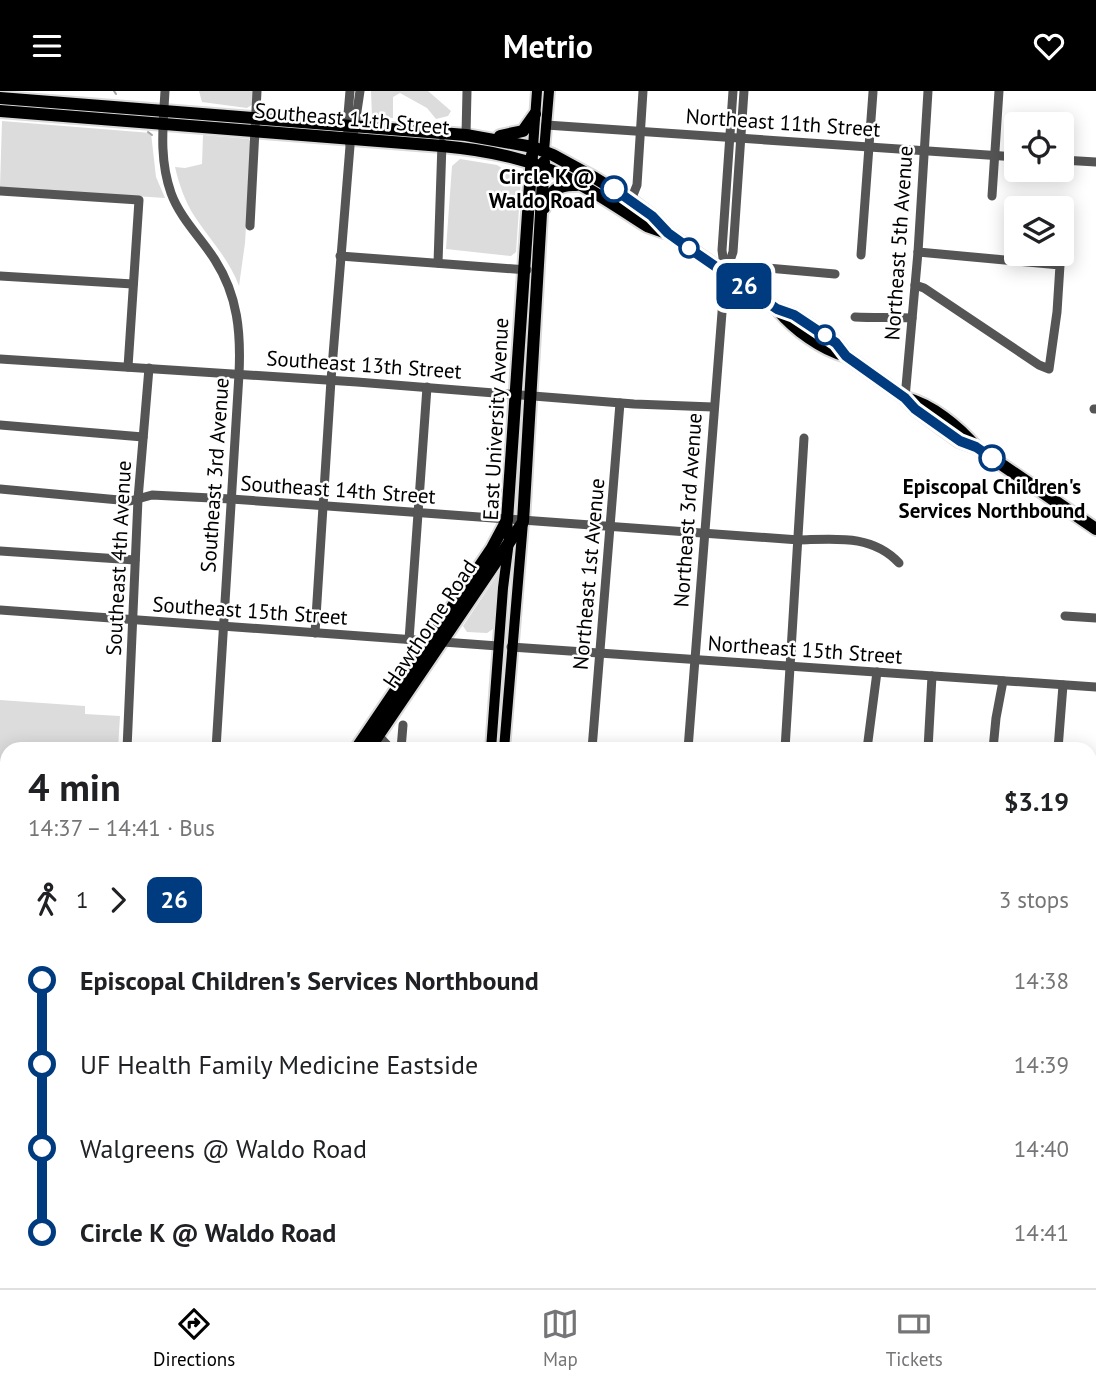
<!DOCTYPE html>
<html lang="en">
<head>
<meta charset="utf-8">
<style>
  body { margin:0; font-family:"PT Sans",sans-serif; background:#f6f6f6; color:#202124; height:100vh; display:flex; flex-direction:column; font-size:26px; white-space:nowrap }
  * { box-sizing:border-box; margin:0 }
  p { font-size:23px; color:#757577 }
  .icon { flex:none; width:38px; height:38px; fill:none; stroke:currentColor; stroke-width:2; stroke-linecap:round; stroke-linejoin:round }
  .map { position:relative; flex:1; overflow:hidden }
  .side { position:absolute; left:0px; top:651px; width:1097px; height:546px; display:flex; flex-direction:column; background:#fff; border-radius:21px 21px 0 0; box-shadow:0 4px 18px #0003 }
  .side>* { flex:none }
  .badge { padding:0 14px; border-radius:10px; font-size:24px; line-height:46px }
  .tools { position:absolute; left:1004px; top:21px; display:grid; gap:14px }
  .tools a { display:grid; place-items:center; width:70px; height:70px; border-radius:7px; background:#fff; box-shadow:0 4px 18px #0003; font-size:35px }
  .map>.badge { position:absolute; translate:-50% -50%; box-shadow:0 0 0 4px #fff }
  .legs { display:flex; align-items:center; gap:10px; height:77px; padding:0 28px; font-size:23px }
  .legs p { margin-inline-start:auto }
  .headline { display:flex; align-items:center; justify-content:space-between; height:119px; padding:0 28px }
  h1 { font-size:38px; font-weight:700; line-height:52px }
  ul { padding:0 28px; list-style:none }
  li { display:flex; align-items:center; gap:24px; height:84px; font-size:26px }
  li i { display:grid; place-items:center; width:10px; height:100%; margin:0 9px; background:currentColor }
  li i::after { content:''; width:18px; height:18px; margin:-9px; border:5px solid; border-radius:50%; background:#fff }
  li p { margin-inline-start:auto }
  li:first-child i { background:linear-gradient(#0000 50%,currentColor 0) }
  li:last-child i { background:linear-gradient(currentColor 50%,#0000 0) }
  header { display:flex; justify-content:space-between; align-items:center; height:91px; padding:0 28px; background:#000; color:#fff; font-size:32px; font-weight:700 }
  .tabs { display:flex; justify-content:space-around; align-items:center; height:98px; border-top:2px solid #e0e0e0; background:#fff; font-size:19px; color:#757577 }
  .tabs a { display:grid; justify-items:center; gap:4px }
  .tabs .current { color:#000 }
  .map>svg:first-child { display:block }
  .green { fill:#dcdcdc }
  .lines { fill:none; stroke-linecap:round; stroke-linejoin:round }
  .stream { stroke:#a3a3a3; stroke-width:2 }
  .major-casing { stroke:#dbdbdb; stroke-width:14 }
  .highway-casing { stroke:#dbdbdb; stroke-width:16 }
  .minor { stroke:#555; stroke-width:9 }
  .major { stroke:#000; stroke-width:10 }
  .highway { stroke:#000; stroke-width:12 }
  .line-1-casing { stroke:#fff; stroke-width:16 }
  .line-1 { stroke:#003b80; stroke-width:10 }
  .stop-1-dot { fill:#fff; stroke:#003b80; stroke-width:3.5 }
  .labels { text-anchor:middle; stroke-width:5; stroke-linejoin:round; paint-order:stroke }
  .street-label { font-size:21px; fill:#000; stroke:#fff }
  .stop-label { font-size:21px; font-weight:bold; fill:#000; stroke:#fff; text-anchor:end }
</style>
</head>
<body>
<header><svg class="icon" aria-label="menu" viewBox="0 0 24 24"><path d="M4 6h16M4 12h16M4 18h16"/></svg>Metrio<svg class="icon" aria-label="heart" viewBox="0 0 24 24"><path d="M12 20l-8-8c-3-5 5-10 8-4 3-6 11-1 8 4z"/></svg></header>
<div class="map">
<svg width="1096" height="1197" viewBox="0 0 1096 1197">
  <rect width="100%" height="100%" fill="#fff"/>
  <g class="green">
    <polygon points="199,0 255,0 253,13 247,17 202,11"/>
    <polygon points="371,0 428,0 451,20 448,25 436,28 427,17 400,2 393,6 393,27 372,26"/>
    <polygon points="2,30 151,42 156,86 165,107 0,96"/>
    <path d="M203,44L249,48L251,52L245,152L239,195C229,168 211,150 195,126C185,111 179,93 175,76L185,77L202,73Z"/>
    <polygon points="460,68 497,74 521,89 516,161 511,165 446,158 452,75"/>
    <polygon points="499,481 493,538 487,542 467,541 463,535"/>
    <polygon points="0,609 85,615 85,623 120,625 118,658 7,658 7,709 0,709"/>
  </g>
  <g class="lines">
    <g class="stream">
      <polyline points="114,0 116,3"/>
      <polyline points="148,41 152,44"/>
    </g>
    <defs>
      <g id="major">
        <polyline points="533,56 537,0"/>
        <polyline points="544,60 549,0"/>
        <polyline points="491,658 503,497 509,450 507,429"/>
        <polyline points="504,658 523,431"/>
        <polyline points="451,1197 452,1190"/>
        <polyline points="463,1197 464,1190"/>
      </g>
      <g id="highway">
        <polyline points="0,7 466,44 533,56 553,64 595,87 631,109 652,125 668,142 777,218 794,224 836,252 846,265 905,307 915,318 959,350 976,356"/>
        <path d="M0,20L442,55C476,58 511,64 543,76C580,90 614,114 647,135L664,141"/>
        <polyline points="500,45 523,40 535,23"/>
        <path d="M544,117C550,100 558,93 576,94"/>
        <path d="M778,219C795,239 821,258 846,265"/>
        <path d="M906,307C932,314 958,335 976,356L1096,438"/>
        <polyline points="356,658 492,457 507,429 532,64"/>
        <polyline points="369,658 523,431 544,71"/>
        <polyline points="0,1179 7,1168"/>
        <polyline points="3,1197 7,1190"/>
      </g>
    </defs>
    <use href="#major" class="major-casing"/>
    <use href="#highway" class="highway-casing"/>
    <g class="minor">
      <path d="M165,0C163,35 159,68 171,102C180,127 201,147 215,169C238,205 241,242 239,283L216,658"/>
      <polyline points="546,34 1017,66"/>
      <polyline points="354,40 360,0"/>
      <polyline points="466,44 467,0"/>
      <polyline points="1062,69 1096,71"/>
      <polyline points="0,100 139,109 128,276"/>
      <polyline points="992,105 999,0"/>
      <polyline points="631,109 637,94 643,0"/>
      <polyline points="250,135 257,0"/>
      <polyline points="861,164 873,1"/>
      <polyline points="340,165 527,179"/>
      <polyline points="438,172 442,52"/>
      <polyline points="726,181 733,161 744,0"/>
      <polyline points="725,183 745,175 835,183"/>
      <polyline points="0,185 133,193"/>
      <polyline points="915,194 924,197 1039,274 1049,278 1057,221 1060,174 918,161"/>
      <path d="M855,226C874,227 892,226 912,227"/>
      <polyline points="0,268 357,291 634,313 713,316"/>
      <polyline points="905,307 918,161 928,0"/>
      <polyline points="1094,318 1096,318"/>
      <polyline points="0,334 143,346"/>
      <path d="M0,398L130,410L152,404L231,408L799,449C835,448 872,443 899,472"/>
      <polyline points="0,460 135,469"/>
      <polyline points="0,519 498,555"/>
      <polyline points="1065,525 1096,527"/>
      <polyline points="315,542 331,289 350,55 347,35 350,0"/>
      <polyline points="409,549 427,296"/>
      <polyline points="511,556 1096,596"/>
      <polyline points="375,641 391,658"/>
      <polyline points="127,658 138,408 149,277"/>
      <polyline points="401,658 403,634"/>
      <polyline points="592,658 620,312"/>
      <polyline points="688,658 725,183 722,159 733,0"/>
      <polyline points="785,658 804,347"/>
      <polyline points="867,658 877,581"/>
      <polyline points="928,658 932,585"/>
      <polyline points="993,658 996,627 1003,590"/>
      <polyline points="1058,658 1063,594"/>
      <polyline points="1090,692 1096,692"/>
      <polyline points="1090,773 1096,774"/>
      <polyline points="0,801 7,801"/>
      <polyline points="1090,825 1096,825"/>
      <polyline points="0,891 7,891"/>
      <polyline points="1090,970 1096,970"/>
      <polyline points="0,1084 7,1089"/>
      <polyline points="1090,1110 1096,1110"/>
      <polyline points="946,1190 1040,1197"/>
      <polyline points="199,1197 199,1194"/>
      <polyline points="267,1197 267,1190"/>
      <polyline points="647,1197 648,1190"/>
    </g>
    <use href="#major" class="major"/>
    <use href="#highway" class="highway"/>
  </g>
  <g class="lines">
    <defs>
      <polyline id="line-1" points="614,98 652,125 668,142 693,160 777,218 794,224 836,252 846,265 905,307 915,318 960,350 976,356 992,367"/>
    </defs>
    <use href="#line-1" class="line-1-casing"/>
    <use href="#line-1" class="line-1"/>
  </g>
  <g class="stop-1-dot">
    <circle cx="614" cy="98" r="12"/>
    <circle cx="689" cy="157" r="9"/>
    <circle cx="825" cy="244" r="9"/>
    <circle cx="992" cy="367" r="12"/>
  </g>
  <g class="labels">
    <g class="street-label">
      <text transform="translate(352 28) rotate(5)" y="7">Southeast 11th Street</text>
      <text transform="translate(783 32) rotate(4)" y="7">Northeast 11th Street</text>
      <text transform="translate(899 152) rotate(-86)" y="7">Northeast 5th Avenue</text>
      <text transform="translate(364 274) rotate(4)" y="7">Southeast 13th Street</text>
      <text transform="translate(496 328) rotate(-87)" y="7">East University Avenue</text>
      <text transform="translate(215 384) rotate(-86)" y="7">Southeast 3rd Avenue</text>
      <text transform="translate(338 399) rotate(4)" y="7">Southeast 14th Street</text>
      <text transform="translate(688 419) rotate(-86)" y="7">Northeast 3rd Avenue</text>
      <text transform="translate(119 467) rotate(-87)" y="7">Southeast 4th Avenue</text>
      <text transform="translate(589 483) rotate(-85)" y="7">Northeast 1st Avenue</text>
      <text transform="translate(250 520) rotate(4)" y="7">Southeast 15th Street</text>
      <text transform="translate(430 533) rotate(-56)" y="7">Hawthorne Road</text>
      <text transform="translate(805 559) rotate(4)" y="7">Northeast 15th Street</text>
    </g>
    <g class="stop-label">
      <text x="595" y="93">Circle K @<tspan x="595" dy="24">Waldo Road</tspan></text>
      <text x="992" y="403" text-anchor="middle">Episcopal Children's<tspan x="992" dy="24">Services Northbound</tspan></text>
    </g>
  </g>
</svg>
<div class="tools">
<a><svg class="icon" aria-label="locate" viewBox="0 0 24 24"><circle cx="12" cy="12" r="6"/><path d="M12 2v4M12 18v4M2 12h4M18 12h4"/></svg></a>
<a><svg class="icon" aria-label="layers" viewBox="0 0 24 24"><path d="M12 4l9 5-9 5-9-5zM3 14l9 5 9-5"/></svg></a>
</div>
<b class="badge" style="left:744px;top:195px;background:#003b80;color:#fff">26</b>
<section class="side">
<div class="headline"><div><h1>4 min</h1><p>14:37 – 14:41 · Bus</p></div><b>$3.19</b></div>
<div class="legs"><svg class="icon" aria-label="walk" viewBox="0 0 24 24"><circle cx="13" cy="4" r="2"/><path d="M13 8l-2 6 4 7M11 14l-3 7M7 12l3-4h3l4 4"/></svg>1<svg class="icon" aria-label="forward" viewBox="0 0 24 24"><path d="M9 5l7 7-7 7"/></svg><b class="badge" style="background:#003b80;color:#fff">26</b><p>3 stops</p></div>
<ul>
<li><i style="color:#003b80"></i><b>Episcopal Children's Services Northbound</b><p>14:38</p></li>
<li><i style="color:#003b80"></i><span>UF Health Family Medicine Eastside</span><p>14:39</p></li>
<li><i style="color:#003b80"></i><span>Walgreens @ Waldo Road</span><p>14:40</p></li>
<li><i style="color:#003b80"></i><b>Circle K @ Waldo Road</b><p>14:41</p></li>
</ul>
</section>
</div>
<nav class="tabs">
<a class="current"><svg class="icon" aria-label="directions" viewBox="0 0 24 24"><path d="M12 3l9 9-9 9-9-9zM9 14v-3h6M13 9l2 2-2 2"/></svg>Directions</a>
<a><svg class="icon" aria-label="map" viewBox="0 0 24 24"><path d="M3 6l6-2 6 2 6-2v14l-6 2-6-2-6 2zM9 4v14M15 6v14"/></svg>Map</a>
<a><svg class="icon" aria-label="tickets" viewBox="0 0 24 24"><path d="M3 7h18v10H3zM15 7v10"/></svg>Tickets</a>
</nav>
</body>
</html>
